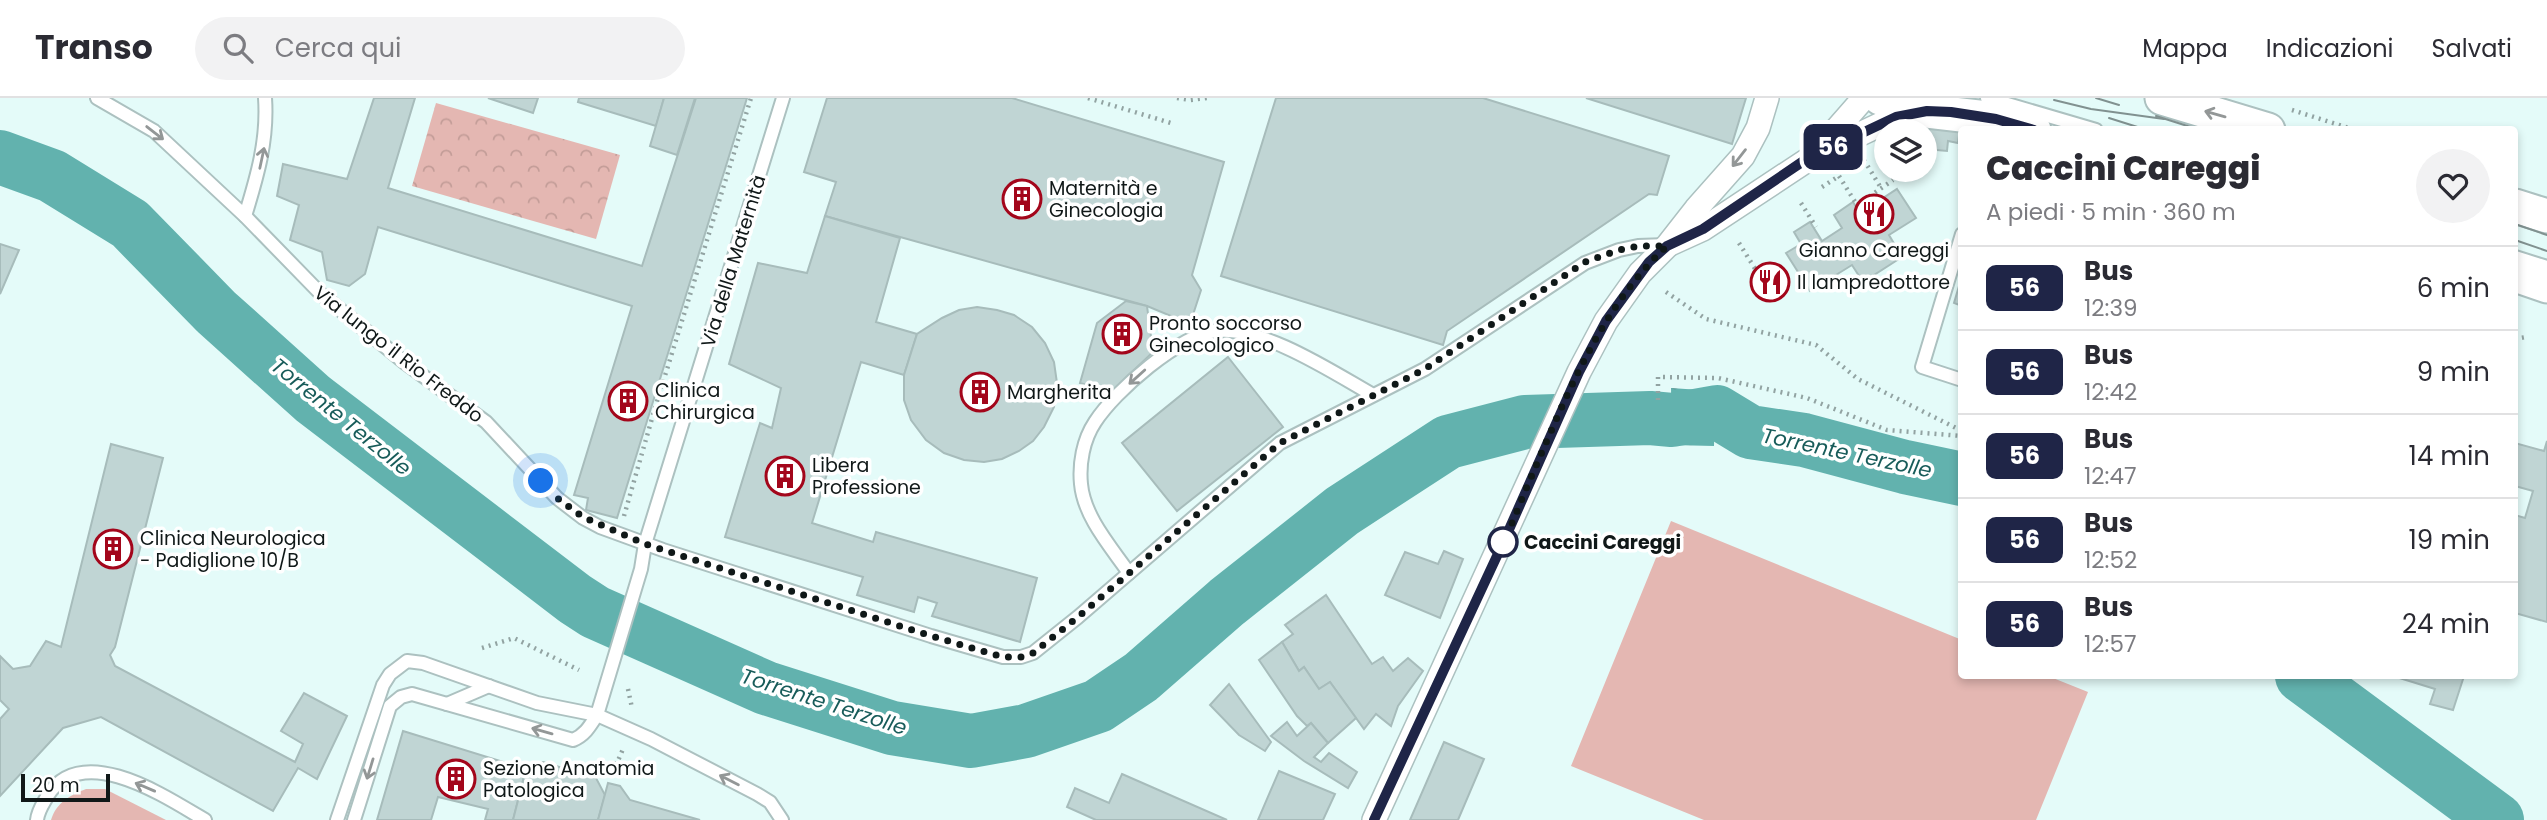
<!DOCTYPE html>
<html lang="it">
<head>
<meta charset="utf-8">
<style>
  body { margin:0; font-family:Poppins,sans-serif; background:#f2f2f3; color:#2b2b33; height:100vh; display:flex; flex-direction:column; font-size:26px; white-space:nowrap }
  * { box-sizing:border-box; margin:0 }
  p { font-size:23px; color:#7c7c81 }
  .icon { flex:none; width:38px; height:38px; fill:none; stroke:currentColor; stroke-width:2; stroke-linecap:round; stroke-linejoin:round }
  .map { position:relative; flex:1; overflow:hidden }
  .details { position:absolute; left:1958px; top:28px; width:560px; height:553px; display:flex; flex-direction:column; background:#fff; border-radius:7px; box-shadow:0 4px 10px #0003 }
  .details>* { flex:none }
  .badge { padding:0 14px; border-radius:10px; font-size:24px; line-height:46px }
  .tools { position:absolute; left:1874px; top:21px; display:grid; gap:14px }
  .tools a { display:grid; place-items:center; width:63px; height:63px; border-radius:50%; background:#fff; box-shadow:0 4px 10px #0003; font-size:35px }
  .scale { position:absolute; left:21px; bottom:18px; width:89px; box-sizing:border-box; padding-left:7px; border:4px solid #101818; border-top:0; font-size:19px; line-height:24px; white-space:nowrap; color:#101818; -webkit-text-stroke:5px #fff; paint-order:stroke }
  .you { position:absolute; width:35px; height:35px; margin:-18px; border:5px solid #fff; border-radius:50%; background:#1a73e8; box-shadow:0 0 0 10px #1a73e833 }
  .map>.badge { position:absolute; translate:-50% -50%; box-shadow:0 0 0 4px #fff }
  .round { display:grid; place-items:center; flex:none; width:74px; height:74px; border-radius:37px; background:#f2f2f3 }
  .summary { display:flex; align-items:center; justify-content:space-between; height:119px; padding:0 28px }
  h1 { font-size:33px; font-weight:800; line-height:52px }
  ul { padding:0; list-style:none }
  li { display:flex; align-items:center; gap:21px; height:84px; padding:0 28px; border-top:2px solid #e1e1e2 }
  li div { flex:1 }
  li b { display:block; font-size:26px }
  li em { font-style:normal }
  li .badge { min-width:77px; font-weight:700; text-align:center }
  header { display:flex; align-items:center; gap:42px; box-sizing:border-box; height:98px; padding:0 35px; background:#fff; border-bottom:2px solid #e1e1e2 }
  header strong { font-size:33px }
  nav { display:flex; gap:38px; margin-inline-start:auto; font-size:24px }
  .search { width:490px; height:63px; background:#f2f2f3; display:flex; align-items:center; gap:18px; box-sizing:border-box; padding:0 24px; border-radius:38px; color:#7c7c81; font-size:26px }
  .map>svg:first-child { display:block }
  .green { fill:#e4b7b2 }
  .park { fill:url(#park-crowns) }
  .water { fill:url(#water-ripples) }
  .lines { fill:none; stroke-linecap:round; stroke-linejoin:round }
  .river { stroke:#62b2ae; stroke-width:54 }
  .building { fill:#c0d5d4; stroke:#a7bcbb; stroke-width:2 }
  .service-casing { stroke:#acc1c0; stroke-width:16 }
  .minor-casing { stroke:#acc1c0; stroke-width:26 }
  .secondary-casing { stroke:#acc1c0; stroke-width:37 }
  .path { stroke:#92a3a2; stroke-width:4.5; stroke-dasharray:2 5; stroke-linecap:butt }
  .service { stroke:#fff; stroke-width:12 }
  .minor { stroke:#fff; stroke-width:23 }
  .secondary { stroke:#fff; stroke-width:33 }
  .tram { stroke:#819190; stroke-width:2 }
  .oneway { stroke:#939797 }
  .line-casing { stroke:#fff; stroke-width:16 }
  .line { stroke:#1f2547; stroke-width:10 }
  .walk { stroke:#101818; stroke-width:7; stroke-dasharray:0 12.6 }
  .stop-dot { fill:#fff; stroke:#1f2547; stroke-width:3.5 }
  .labels { text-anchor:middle; stroke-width:7; stroke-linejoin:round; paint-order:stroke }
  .poi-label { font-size:19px; fill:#101818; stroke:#fff; text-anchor:start }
  .street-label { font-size:19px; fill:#101818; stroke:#fff }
  .stop-label { font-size:19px; font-weight:bold; fill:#101818; stroke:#fff; text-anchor:start }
  .water-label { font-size:21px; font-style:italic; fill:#185c5a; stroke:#fff }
</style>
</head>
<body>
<header>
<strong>Transo</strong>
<div class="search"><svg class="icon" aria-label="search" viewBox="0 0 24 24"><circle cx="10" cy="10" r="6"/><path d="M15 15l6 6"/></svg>Cerca qui</div>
<nav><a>Mappa</a><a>Indicazioni</a><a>Salvati</a></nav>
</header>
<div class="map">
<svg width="2547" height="722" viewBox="0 0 2547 722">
  <defs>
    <pattern id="park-crowns" width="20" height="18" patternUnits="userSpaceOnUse" patternTransform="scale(1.75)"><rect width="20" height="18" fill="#e4b7b2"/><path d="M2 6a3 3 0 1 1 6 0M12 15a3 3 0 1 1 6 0" fill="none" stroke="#c39d98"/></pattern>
    <pattern id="water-ripples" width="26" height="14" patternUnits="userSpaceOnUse" patternTransform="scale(1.75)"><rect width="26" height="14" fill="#62b2ae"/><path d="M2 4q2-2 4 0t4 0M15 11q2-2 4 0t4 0" fill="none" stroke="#4f908d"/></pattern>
  </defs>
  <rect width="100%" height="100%" fill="#e4fbf9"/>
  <g class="green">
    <polygon points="1671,423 1962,542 1962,578 2048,578 2088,594 2036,722 1704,722 1571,668"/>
    <path d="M86,691H105L166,722H51C56,705 70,697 86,691Z"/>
  </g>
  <polygon class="park" points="436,5 620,57 596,141 412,88"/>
  <polygon class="water" points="1671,290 1715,293 1714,348 1672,347"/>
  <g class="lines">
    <g class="river">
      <polyline points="0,59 52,78 130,126 216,214 313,301 575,501 595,514 766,590 892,630 971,643 1026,633 1098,608 1141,579 1227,504 1342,413 1448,344 1525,324 1650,320 1672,322 1717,314 1750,334 1804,342 1905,369 1962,381"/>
      <polyline points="2302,578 2497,722"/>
    </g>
  </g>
  <g class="building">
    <polygon points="374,0 415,0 388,90 642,168 696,0 747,0 617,420 586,412 588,400 574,397 632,208 378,129 365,176 349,188 327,182 322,154 290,142 299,107 277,98 283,66 347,81"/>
    <polygon points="488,0 538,0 533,15"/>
    <polygon points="579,0 664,0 656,28 578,4"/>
    <polygon points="664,0 695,0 677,57 650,48"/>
    <polygon points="827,0 1012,0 1224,64 1192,177 1201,192 1190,226 1147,208 825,118 836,84 804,74"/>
    <polygon points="1276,0 1483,0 1669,58 1657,97 1649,96 1447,233 1443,247 1221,178"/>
    <polygon points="1586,0 1746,0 1732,46"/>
    <polygon points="1928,28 1960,31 1958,45 1948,43 1947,53 1926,51"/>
    <polygon points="1897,91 1916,120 1889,137 1902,159 1863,184 1852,167 1810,193 1786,155 1801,146 1794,134 1810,124 1822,143 1842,130 1834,117 1853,104 1860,115"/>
    <polygon points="825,118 900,140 876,224 917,236 904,277 861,264 812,425 873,444 876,434 1037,480 1020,544 932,518 937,505 918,499 914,514 857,497 863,479 725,439 760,325 772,330 781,290 729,266 758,165 807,175"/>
    <polygon points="0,146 19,152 0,196"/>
    <polygon points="1773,175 1779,187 1769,193 1762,182"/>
    <polygon points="1962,178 1962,208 1954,205"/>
    <polygon points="1126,203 1147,208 1153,254 1111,294 1080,285 1097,225"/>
    <polygon points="977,209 997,212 1014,217 1032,229 1045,245 1054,264 1057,285 1054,309 1044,329 1033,343 1019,353 1002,361 984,364 964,362 944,355 926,342 911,322 904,302 904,277 917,236 942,220 959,212"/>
    <polygon points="1228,259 1283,329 1177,413 1122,345"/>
    <polygon points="2547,343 2547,524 2515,515 2515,417 2525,420 2533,393 2515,388 2515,345 2544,353"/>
    <polygon points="111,346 163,360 115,549 110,557 115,568 295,664 303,646 281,633 304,595 347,618 317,681 298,670 273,713 101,619 63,630 0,698 0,621 9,611 0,602 0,558 13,571 30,568 46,543 61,549"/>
    <polygon points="1444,453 1463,461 1440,520 1385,497 1405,454 1438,466"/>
    <polygon points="1326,497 1372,566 1383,559 1393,573 1408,560 1423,573 1398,608 1391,628 1376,616 1364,631 1330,584 1319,591 1304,569 1299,573 1282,544 1293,536 1285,527"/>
    <polygon points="1282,544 1299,573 1304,569 1319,591 1330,584 1356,620 1328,645 1311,625 1307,628 1297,618 1259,562"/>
    <polygon points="2393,578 2464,578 2453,612 2430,606 2435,591"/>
    <polygon points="1229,586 1271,644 1265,653 1239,637 1210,607"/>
    <polygon points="1287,624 1297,638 1311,625 1328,645 1314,659 1321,664 1329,655 1357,674 1348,690 1304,663 1271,638"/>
    <polygon points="403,633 526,671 513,722 485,722 488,711 438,699 431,722 377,722"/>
    <polygon points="1444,644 1484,661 1458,722 1410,722"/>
    <polygon points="543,664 596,680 605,697 598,722 513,722 526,671"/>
    <polygon points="1279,673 1335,696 1323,722 1258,722"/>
    <polygon points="1122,676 1227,722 1096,722 1067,709 1075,690 1109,705"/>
    <polygon points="608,685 620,688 630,702 700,722 598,722"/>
  </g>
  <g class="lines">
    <defs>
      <g id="service">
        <polyline points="97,0 154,33 245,118 321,196 404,264 486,324 557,400 583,420 600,429 663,452 931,538 1003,559 1021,559 1033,555 1078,519 1280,345 1425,271 1585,165 1619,152 1638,148 1667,147"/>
        <polyline points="1987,0 2096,32"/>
        <path d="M245,118C257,79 268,42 265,0"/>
        <polyline points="1962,136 1922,269 1962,282"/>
        <polyline points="2515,159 2547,169"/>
        <path d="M1129,475C1111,449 1084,419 1081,386C1079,366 1083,342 1095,324C1115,293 1179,237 1217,233C1263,228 1334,275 1373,297"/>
        <polyline points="447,606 489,588"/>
        <path d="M37,722C38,712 43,706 48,697C83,643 166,699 205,722"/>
        <polyline points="337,722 383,587 390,576 407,563 423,565 537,605 597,617 651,641 757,696 770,704 782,722"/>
        <path d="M354,722L390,608L401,599L412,596L573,642C585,637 590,628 597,617L641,471L645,446L783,0"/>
      </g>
      <g id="minor">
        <polyline points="1821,49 1864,0"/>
        <polyline points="1670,146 1703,131 1812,59 1896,19 1923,13"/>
        <polyline points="1374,722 1579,274 1606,223 1640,175 1667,148 1696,111 1743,58 1758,30 1767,0"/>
      </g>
      <g id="secondary">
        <polyline points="1880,0 1927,13 1996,21 2034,32"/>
        <polyline points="2162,0 2268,32"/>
        <polyline points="2515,108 2547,118"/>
        <polyline points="2515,177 2547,188"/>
      </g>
    </defs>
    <use href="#service" class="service-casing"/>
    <use href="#minor" class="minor-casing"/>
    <use href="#secondary" class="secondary-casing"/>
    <g class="path">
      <polyline points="1088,0 1171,25"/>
      <polyline points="1177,0 1190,2 1207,0"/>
      <polyline points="2292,12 2355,32"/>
      <polyline points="1864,62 1881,90"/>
      <polyline points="1839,78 1857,107 1893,82"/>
      <polyline points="1822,89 1839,78"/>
      <polyline points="1801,105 1816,129"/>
      <polyline points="1739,145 1759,177"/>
      <polyline points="1666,194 1706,221 1816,247 1858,281 1962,333"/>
      <polyline points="2515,241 2526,239"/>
      <polyline points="1658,302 1658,279 1718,280 1807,300 1887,332 1962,338"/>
      <polyline points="624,418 655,310 751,0"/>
      <polyline points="482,550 514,540 579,572"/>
      <polyline points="628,591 632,610"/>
      <polyline points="581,676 617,665 623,651"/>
    </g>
    <use href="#service" class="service"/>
    <use href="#minor" class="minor"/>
    <use href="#secondary" class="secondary"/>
    <g class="tram">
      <polyline points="2096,0 2119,7"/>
      <polyline points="2054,2 2091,11 2164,21"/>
      <polyline points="2156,18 2200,32"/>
      <polyline points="2109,20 2147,32"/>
      <polyline points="2515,126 2547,137"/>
      <polyline points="2515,142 2547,153"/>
    </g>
  </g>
  <defs><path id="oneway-shaft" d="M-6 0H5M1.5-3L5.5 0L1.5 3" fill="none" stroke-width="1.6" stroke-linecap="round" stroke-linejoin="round" transform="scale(1.75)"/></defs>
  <g class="oneway">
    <use href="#oneway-shaft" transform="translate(2215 16) rotate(-164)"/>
    <use href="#oneway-shaft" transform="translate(155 35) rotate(38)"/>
    <use href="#oneway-shaft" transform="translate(262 60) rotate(-78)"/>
    <use href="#oneway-shaft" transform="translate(1739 60) rotate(128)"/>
    <use href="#oneway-shaft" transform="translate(1137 279) rotate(138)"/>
    <use href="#oneway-shaft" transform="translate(542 633) rotate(-164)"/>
    <use href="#oneway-shaft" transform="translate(370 671) rotate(107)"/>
    <use href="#oneway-shaft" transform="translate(729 682) rotate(-153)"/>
    <use href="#oneway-shaft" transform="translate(145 689) rotate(-157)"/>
  </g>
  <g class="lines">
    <defs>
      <polyline id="line" points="1374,722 1503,445 1579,274 1606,223 1649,164 1667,148 1703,131 1805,62 1896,19 1927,13 1951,14 1996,21 2034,32"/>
    </defs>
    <use href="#line" class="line-casing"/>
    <use href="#line" class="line"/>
    <path class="walk" d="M541,383L557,400L583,419L645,446L931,538L1003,559H1021L1033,555L1078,519L1280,345L1425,271L1585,164L1619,152L1639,148H1667C1601,209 1567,297 1532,377C1522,399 1512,428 1503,444"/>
  </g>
  <defs>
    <symbol id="building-ring" viewBox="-11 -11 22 22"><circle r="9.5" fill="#fff" stroke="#a3061b" stroke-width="1.5"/><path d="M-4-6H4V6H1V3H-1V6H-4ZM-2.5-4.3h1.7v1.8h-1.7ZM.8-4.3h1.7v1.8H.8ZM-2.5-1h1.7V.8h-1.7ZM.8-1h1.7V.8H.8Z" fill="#a3061b"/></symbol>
    <symbol id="restaurant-ring" viewBox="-11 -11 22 22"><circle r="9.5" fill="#fff" stroke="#a3061b" stroke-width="1.5"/><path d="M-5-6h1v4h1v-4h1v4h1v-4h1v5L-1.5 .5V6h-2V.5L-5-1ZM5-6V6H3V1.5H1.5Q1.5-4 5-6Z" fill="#a3061b"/></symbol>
  </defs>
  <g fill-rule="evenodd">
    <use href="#building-ring" x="1000" y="79" width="44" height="44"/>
    <use href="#restaurant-ring" x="1852" y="94" width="44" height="44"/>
    <use href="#restaurant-ring" x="1748" y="162" width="44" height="44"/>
    <use href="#building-ring" x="1100" y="214" width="44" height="44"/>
    <use href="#building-ring" x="958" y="272" width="44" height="44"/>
    <use href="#building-ring" x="606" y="281" width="44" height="44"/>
    <use href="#building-ring" x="763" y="356" width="44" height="44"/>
    <use href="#building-ring" x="91" y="429" width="44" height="44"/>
    <use href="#building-ring" x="434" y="659" width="44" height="44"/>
  </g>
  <circle class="stop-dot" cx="1503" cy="444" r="14"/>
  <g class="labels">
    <g class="poi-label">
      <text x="1049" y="97">Maternità e<tspan x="1049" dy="22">Ginecologia</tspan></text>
      <text x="1874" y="159" text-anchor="middle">Gianno Careggi</text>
      <text x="1797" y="191">Il lampredottore</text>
      <text x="1149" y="232">Pronto soccorso<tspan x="1149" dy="22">Ginecologico</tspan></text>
      <text x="655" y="299">Clinica<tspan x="655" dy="22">Chirurgica</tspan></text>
      <text x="1007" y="301">Margherita</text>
      <text x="812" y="374">Libera<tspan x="812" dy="22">Professione</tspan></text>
      <text x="140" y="447">Clinica Neurologica<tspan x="140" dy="22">- Padiglione 10/B</tspan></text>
      <text x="483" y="677">Sezione Anatomia<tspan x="483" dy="22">Patologica</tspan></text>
    </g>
    <g class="street-label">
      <text transform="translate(733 163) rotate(-73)" y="7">Via della Maternità</text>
      <text transform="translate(399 256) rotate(38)" y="7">Via lungo il Rio Freddo</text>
    </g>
    <g class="stop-label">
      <text x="1524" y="451">Caccini Careggi</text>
    </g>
    <g class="water-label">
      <text transform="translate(341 319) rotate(39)" y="7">Torrente Terzolle</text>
      <text transform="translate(1847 355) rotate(12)" y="7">Torrente Terzolle</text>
      <text transform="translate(824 604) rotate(18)" y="7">Torrente Terzolle</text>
    </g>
  </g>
</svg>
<div class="tools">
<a><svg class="icon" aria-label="layers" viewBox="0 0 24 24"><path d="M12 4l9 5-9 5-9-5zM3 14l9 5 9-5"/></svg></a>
</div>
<div class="scale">20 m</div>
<div class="you" style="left:541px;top:383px"></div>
<b class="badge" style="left:1833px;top:49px;background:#1f2547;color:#fff">56</b>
<section class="details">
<div class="summary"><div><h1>Caccini Careggi</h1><p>A piedi · 5 min · 360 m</p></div><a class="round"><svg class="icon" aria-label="heart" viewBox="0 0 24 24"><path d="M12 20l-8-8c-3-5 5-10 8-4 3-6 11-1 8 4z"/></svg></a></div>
<ul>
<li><span class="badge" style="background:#1f2547;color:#fff">56</span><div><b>Bus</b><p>12:39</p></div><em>6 min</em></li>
<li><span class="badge" style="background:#1f2547;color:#fff">56</span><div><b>Bus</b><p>12:42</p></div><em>9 min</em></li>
<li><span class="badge" style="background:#1f2547;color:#fff">56</span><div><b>Bus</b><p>12:47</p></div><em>14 min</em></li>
<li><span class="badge" style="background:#1f2547;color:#fff">56</span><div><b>Bus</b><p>12:52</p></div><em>19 min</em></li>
<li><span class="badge" style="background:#1f2547;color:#fff">56</span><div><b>Bus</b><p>12:57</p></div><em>24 min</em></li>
</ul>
</section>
</div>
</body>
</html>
